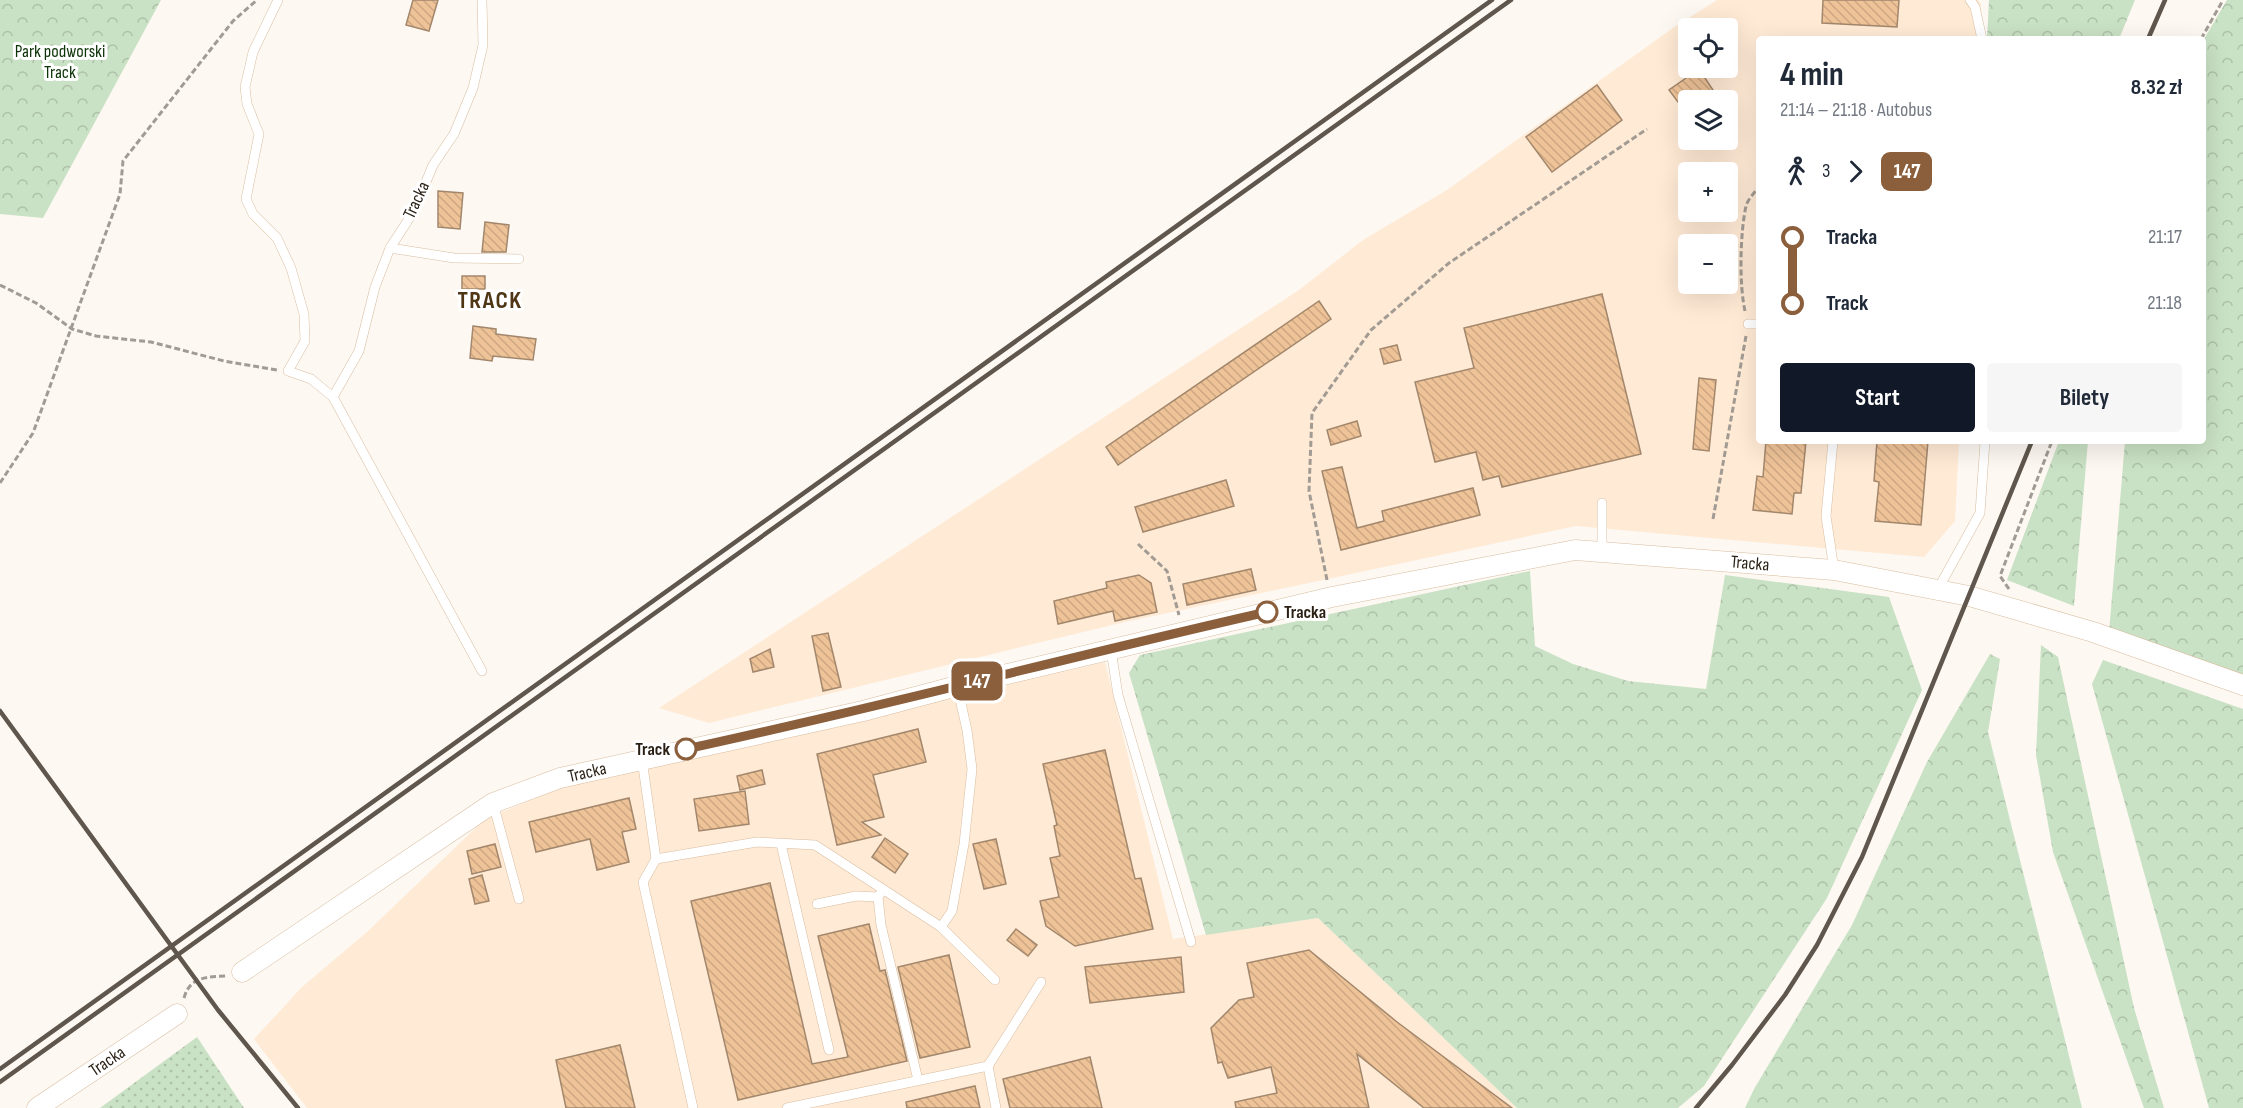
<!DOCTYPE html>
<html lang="pl">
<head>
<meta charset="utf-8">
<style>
  body { margin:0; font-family:"Sofia Sans Condensed",sans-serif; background:#f6f6f7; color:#1f2937; height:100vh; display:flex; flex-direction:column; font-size:22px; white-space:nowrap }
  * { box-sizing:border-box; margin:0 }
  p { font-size:20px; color:#747a83 }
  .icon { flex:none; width:33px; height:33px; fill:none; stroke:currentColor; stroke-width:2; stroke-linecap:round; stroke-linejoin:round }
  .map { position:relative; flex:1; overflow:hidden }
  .details { position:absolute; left:1756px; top:36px; width:450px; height:408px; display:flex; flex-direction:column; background:#fff; border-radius:6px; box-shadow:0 6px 24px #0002 }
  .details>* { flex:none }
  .badge { padding:0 12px; border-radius:9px; font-size:21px; line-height:39px }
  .tools { position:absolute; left:1678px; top:18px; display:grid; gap:12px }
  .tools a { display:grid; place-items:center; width:60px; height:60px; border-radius:6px; background:#fff; box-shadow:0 6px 24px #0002; font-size:30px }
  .map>.badge { position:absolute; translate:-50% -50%; box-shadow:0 0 0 3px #fff }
  .legs { display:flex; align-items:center; gap:9px; height:66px; padding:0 24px; font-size:20px }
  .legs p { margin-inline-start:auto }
  .headline { display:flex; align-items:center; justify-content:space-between; height:102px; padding:0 24px }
  h1 { font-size:33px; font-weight:700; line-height:45px }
  .cta { display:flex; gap:12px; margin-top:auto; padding:12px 24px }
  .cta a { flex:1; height:69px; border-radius:6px; background:#111827; color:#fff; font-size:24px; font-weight:700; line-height:69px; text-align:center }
  .cta a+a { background:#f6f6f7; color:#1f2937 }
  ul { padding:0 24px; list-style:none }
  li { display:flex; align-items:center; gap:21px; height:66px; font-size:22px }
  li i { display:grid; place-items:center; width:9px; height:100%; margin:0 8px; background:currentColor }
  li i::after { content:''; width:15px; height:15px; margin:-8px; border:4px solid; border-radius:50%; background:#fff }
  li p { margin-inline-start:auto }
  li:first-child i { background:linear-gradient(#0000 50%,currentColor 0) }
  li:last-child i { background:linear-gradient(currentColor 50%,#0000 0) }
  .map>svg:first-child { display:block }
  .built { fill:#ffead5; fill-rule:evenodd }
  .grass { fill:url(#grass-dots) }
  .forest { fill:url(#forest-crowns) }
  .building { fill:url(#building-back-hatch); stroke:#a2876c; stroke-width:1.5 }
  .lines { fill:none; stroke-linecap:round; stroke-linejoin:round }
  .lane-casing { stroke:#d8bda0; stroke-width:10 }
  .street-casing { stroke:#d8bda0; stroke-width:21 }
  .path { stroke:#a29b93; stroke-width:3; stroke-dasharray:6 3; stroke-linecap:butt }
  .lane { stroke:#fff; stroke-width:9 }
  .street { stroke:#fff; stroke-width:20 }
  .rail { stroke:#5f574d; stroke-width:4.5 }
  .line-1-casing { stroke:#fff; stroke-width:14 }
  .line-1 { stroke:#8b5e3c; stroke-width:9 }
  .stop-1-dot { fill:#fff; stroke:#8b5e3c; stroke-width:3 }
  .labels { text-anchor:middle; stroke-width:6; stroke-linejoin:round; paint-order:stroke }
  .park-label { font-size:18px; fill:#0d3407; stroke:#fff }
  .street-label { font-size:18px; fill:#291f14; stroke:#fff }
  .stop-label { font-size:18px; font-weight:bold; fill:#291f14; stroke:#fff; text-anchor:start }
  .district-label { font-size:24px; font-weight:bold; letter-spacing:1.5px; fill:#4f3615; stroke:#fff }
</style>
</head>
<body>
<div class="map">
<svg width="2243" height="1108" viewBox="0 0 2243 1108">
  <defs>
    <pattern id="grass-dots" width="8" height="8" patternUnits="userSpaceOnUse" patternTransform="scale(1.5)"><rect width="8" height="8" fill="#c9e1c4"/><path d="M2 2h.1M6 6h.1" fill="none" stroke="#adc1a8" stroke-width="1.8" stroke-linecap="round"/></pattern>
    <pattern id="forest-crowns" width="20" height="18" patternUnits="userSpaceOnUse" patternTransform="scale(1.5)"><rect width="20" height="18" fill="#c9e1c4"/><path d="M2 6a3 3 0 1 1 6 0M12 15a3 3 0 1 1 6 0" fill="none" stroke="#adc1a8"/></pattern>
    <pattern id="building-back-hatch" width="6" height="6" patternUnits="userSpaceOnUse" patternTransform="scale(1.5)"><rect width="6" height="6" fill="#efc398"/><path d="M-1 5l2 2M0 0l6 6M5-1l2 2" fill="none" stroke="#cda782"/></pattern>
  </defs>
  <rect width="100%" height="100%" fill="#fdf8f2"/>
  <g class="built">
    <path d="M1717,0H1978L1981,5L1979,39H1760V441H1959L1955,521L1924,557L1576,526L1116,624L709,723L659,708L1299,290L1363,240L1447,190L1673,28ZM1689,28H1728V68H1689ZM1689,100H1728V140H1689ZM1689,172H1728V212H1689ZM1689,244H1728V284H1689Z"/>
    <polygon points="1105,662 1173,939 1318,918 1517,1108 307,1108 254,1039 302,987 367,932 485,819 561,788"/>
  </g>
  <polygon class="grass" points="197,1037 244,1108 100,1108"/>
  <g class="forest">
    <polygon points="0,0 161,0 43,218 0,214"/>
    <polygon points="1989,0 2135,0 2119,39 1987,39"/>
    <polygon points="2227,0 2243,0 2243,683 2109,633 2125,441 2204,441 2204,39"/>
    <polygon points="2059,441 2088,441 2074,606 2007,580"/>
    <polygon points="1530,571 1535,646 1573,664 1628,681 1706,689 1725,575 1889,597 1922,690 1827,898 1704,1086 1678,1108 1517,1108 1318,918 1206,935 1129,673 1140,655"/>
    <polygon points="2041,645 2058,657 2134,1008 2164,1108 2144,1108 2053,852 2036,755"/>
    <polygon points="1990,654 2000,659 1988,732 2082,1108 1745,1108 1754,1089 1852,925 1927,762"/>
    <polygon points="2103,660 2243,709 2243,1108 2209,1108 2092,684"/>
  </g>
  <g class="building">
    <polygon points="413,0 438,0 429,31 406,25"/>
    <polygon points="1823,0 1899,0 1897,27 1822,23"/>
    <polygon points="1699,69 1713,90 1698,100 1689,100 1689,106 1684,110 1669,90"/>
    <polygon points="1597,85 1622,120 1552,172 1526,137"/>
    <polygon points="438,191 463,193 460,229 438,227"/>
    <polygon points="485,222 509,225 506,252 482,252"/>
    <rect x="462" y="276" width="23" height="13"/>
    <polygon points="1602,294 1641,454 1502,487 1499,476 1483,480 1476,452 1435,462 1415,382 1474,368 1464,328"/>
    <polygon points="1319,301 1331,319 1118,465 1106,447"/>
    <polygon points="473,326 496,329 496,334 536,339 533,360 493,356 492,361 470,358"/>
    <polygon points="1397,345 1401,360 1384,364 1380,349"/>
    <polygon points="1699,378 1716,380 1709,451 1693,449"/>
    <polygon points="1357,421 1361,436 1331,445 1327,430"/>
    <polygon points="1766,441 1806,441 1801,493 1794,493 1792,514 1753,510 1757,476 1763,477"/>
    <polygon points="1877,441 1928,441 1921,525 1875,521 1879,482 1874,481"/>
    <polygon points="1342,467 1357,528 1384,521 1382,511 1473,488 1480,515 1341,550 1322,471"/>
    <polygon points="1226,480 1234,506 1143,532 1135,507"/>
    <polygon points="1251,569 1256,590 1187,605 1183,584"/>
    <polygon points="1139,575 1151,583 1157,612 1115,621 1113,611 1058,624 1054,601 1107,588 1106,582"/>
    <polygon points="828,633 841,687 823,691 812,636"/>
    <polygon points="770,649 774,667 753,672 750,659"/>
    <polygon points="918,729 926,762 873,775 884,817 862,822 881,835 837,845 817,754"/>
    <polygon points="1105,750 1135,879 1141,878 1153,929 1075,946 1046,926 1040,901 1059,897 1050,858 1060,856 1054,826 1057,825 1043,764"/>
    <polygon points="762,770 765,784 740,790 737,776"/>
    <polygon points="745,791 749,824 699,831 694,799"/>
    <polygon points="629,798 636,829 622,832 629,862 597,870 590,839 536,852 529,822"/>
    <polygon points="885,838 908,854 895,873 872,857"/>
    <polygon points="996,839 1006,884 984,889 973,844"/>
    <polygon points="495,844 501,867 472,874 467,851"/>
    <polygon points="482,875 489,901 475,904 469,879"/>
    <polygon points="770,883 812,1064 848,1057 818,936 869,924 880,971 885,970 907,1061 738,1100 691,901"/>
    <polygon points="1016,929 1037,945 1028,956 1007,940"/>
    <polygon points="1309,950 1397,1022 1512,1108 1424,1108 1357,1054 1369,1108 1236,1108 1235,1102 1277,1093 1271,1067 1228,1078 1222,1062 1218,1063 1211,1028 1239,1000 1254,997 1247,963"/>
    <polygon points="949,955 970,1047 920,1058 898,967"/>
    <polygon points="1181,957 1184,992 1090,1003 1085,967"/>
    <polygon points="620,1045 635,1108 566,1108 556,1060"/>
    <polygon points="1090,1057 1102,1108 1010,1108 1003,1079"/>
    <polygon points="975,1086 980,1108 907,1108 906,1102"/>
  </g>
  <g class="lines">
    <defs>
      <g id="lane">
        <polyline points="278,0 253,52 245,87 247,104 259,134 246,199 253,214 277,238 291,268 304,314 305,341 288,371 311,379 333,397 482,671"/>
        <polyline points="1970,0 1975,7 1982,39"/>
        <polyline points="390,248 454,258 519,259"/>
        <polyline points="1748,324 1760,324"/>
        <polyline points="333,397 359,351 375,287 390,248 414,211 433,165 454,134 473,88 483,45 482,0"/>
        <polyline points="1833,441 1826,516 1834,570"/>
        <polyline points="1602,503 1602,551"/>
        <polyline points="1938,589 1980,513 1985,441"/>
        <polyline points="1111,650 1118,695 1191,942"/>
        <polyline points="642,759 656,859"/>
        <polyline points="493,803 519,899"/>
        <polyline points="781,844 829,1050"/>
        <polyline points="883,890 878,897 881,925 918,1080"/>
        <polyline points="817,904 856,896 878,897"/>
        <polyline points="941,927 952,911 964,844 972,769 967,730 957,686"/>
        <polyline points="693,1108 643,882 656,859 757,842 815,845 941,927 995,980"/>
        <polyline points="787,1108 988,1066"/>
        <polyline points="996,1108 988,1066 1041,982"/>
      </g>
      <g id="street">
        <polyline points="242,972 493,803 560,778 863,711 957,686 1332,597 1575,550 1834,570 1969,596 2093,632 2243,685"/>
        <polyline points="37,1108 177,1014"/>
      </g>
    </defs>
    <use href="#lane" class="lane-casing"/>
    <use href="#street" class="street-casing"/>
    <g class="path">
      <polyline points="2201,39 2223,0"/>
      <polyline points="0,285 36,303 72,329 96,336 151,342 224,361 277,370"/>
      <path d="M1745,311C1739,284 1740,234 1746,206C1748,199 1755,192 1760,186"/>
      <polyline points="0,483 33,433 120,194 123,161 233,21 257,0"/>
      <polyline points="1713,519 1746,336"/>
      <polyline points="1138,544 1167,571 1179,615"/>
      <polyline points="1327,580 1309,491 1312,413 1371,330 1449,263 1647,129"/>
      <polyline points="2009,589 2000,576 2052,441"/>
      <path d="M184,998C190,976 208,977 226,976"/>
    </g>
    <use href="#lane" class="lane"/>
    <use href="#street" class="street"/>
    <g class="rail">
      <polyline points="2148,39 2165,0"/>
      <polyline points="0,711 218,1010 298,1108"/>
      <polyline points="0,1069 1492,0"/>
      <polyline points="0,1082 1511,0"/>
      <polyline points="1696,1108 1732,1065 1785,995 1817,945 1862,857 2032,441"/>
    </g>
  </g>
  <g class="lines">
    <defs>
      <path id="line-1" d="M686,749C881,707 1073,656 1267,612"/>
    </defs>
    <use href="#line-1" class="line-1-casing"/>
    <use href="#line-1" class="line-1"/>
  </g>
  <g class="stop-1-dot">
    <circle cx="1267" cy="612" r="10"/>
    <circle cx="686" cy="749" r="10"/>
  </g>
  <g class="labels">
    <g class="park-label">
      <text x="60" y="57">Park podworski<tspan x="60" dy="21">Track</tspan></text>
    </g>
    <g class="street-label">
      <text transform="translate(416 200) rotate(-65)" y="6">Tracka</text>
      <text transform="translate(1750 563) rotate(5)" y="6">Tracka</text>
      <text transform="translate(587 772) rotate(-13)" y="6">Tracka</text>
      <text transform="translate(107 1061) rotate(-34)" y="6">Tracka</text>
    </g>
    <g class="stop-label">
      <text x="1284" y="618">Tracka</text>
      <text x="670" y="755" text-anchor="end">Track</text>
    </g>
    <g class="district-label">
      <text x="490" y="308">TRACK</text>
    </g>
  </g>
</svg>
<div class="tools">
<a><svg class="icon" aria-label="locate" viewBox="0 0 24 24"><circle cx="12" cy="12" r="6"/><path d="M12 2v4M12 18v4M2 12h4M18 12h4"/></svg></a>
<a><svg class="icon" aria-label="layers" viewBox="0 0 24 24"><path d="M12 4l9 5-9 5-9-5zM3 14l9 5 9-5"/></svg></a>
<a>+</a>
<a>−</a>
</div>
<b class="badge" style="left:977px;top:681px;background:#8b5e3c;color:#fff">147</b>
<section class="details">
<div class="headline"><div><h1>4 min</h1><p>21:14 – 21:18 · Autobus</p></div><b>8.32 zł</b></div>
<div class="legs"><svg class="icon" aria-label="walk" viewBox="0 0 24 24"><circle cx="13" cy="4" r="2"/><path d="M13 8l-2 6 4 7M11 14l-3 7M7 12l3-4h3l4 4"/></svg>3<svg class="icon" aria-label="forward" viewBox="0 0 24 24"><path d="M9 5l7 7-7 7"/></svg><b class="badge" style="background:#8b5e3c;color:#fff">147</b></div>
<ul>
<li><i style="color:#8b5e3c"></i><b>Tracka</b><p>21:17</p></li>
<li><i style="color:#8b5e3c"></i><b>Track</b><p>21:18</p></li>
</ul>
<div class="cta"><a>Start</a><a>Bilety</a></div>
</section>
</div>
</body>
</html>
